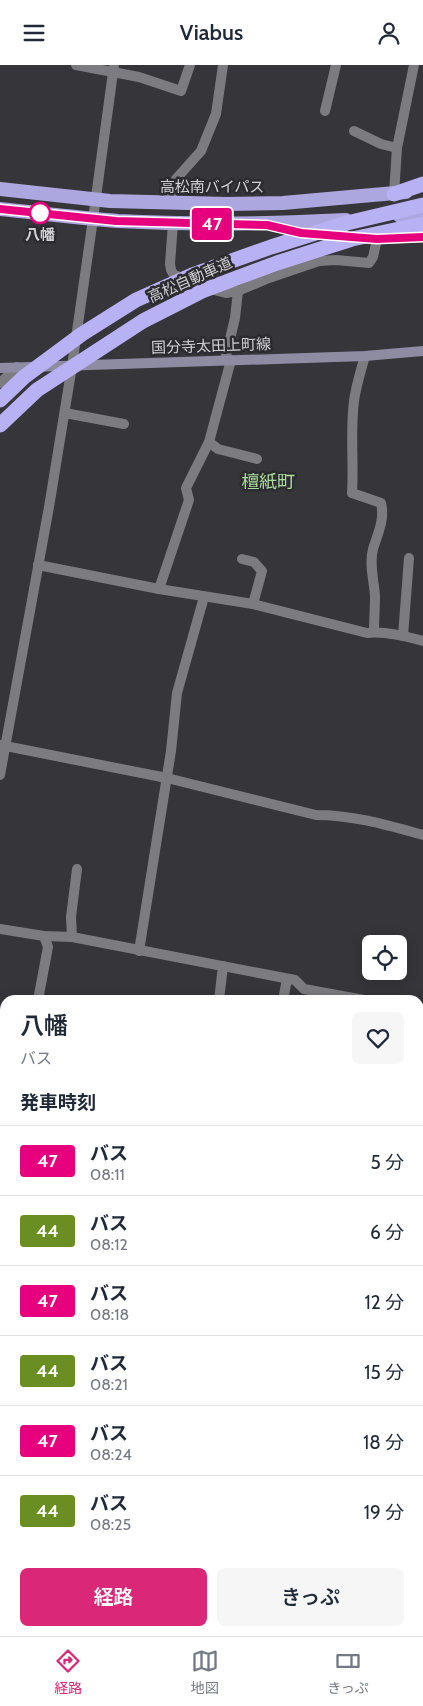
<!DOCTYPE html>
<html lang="ja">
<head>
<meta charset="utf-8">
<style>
  body { margin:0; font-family:Cabin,"Noto Sans JP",sans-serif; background:#f6f6f7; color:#1f2937; height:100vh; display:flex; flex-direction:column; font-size:19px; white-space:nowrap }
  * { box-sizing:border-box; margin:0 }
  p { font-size:16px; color:#747a83 }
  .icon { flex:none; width:28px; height:28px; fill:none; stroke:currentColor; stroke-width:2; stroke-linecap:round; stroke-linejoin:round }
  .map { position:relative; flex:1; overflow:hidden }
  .details { position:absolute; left:0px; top:930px; width:424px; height:641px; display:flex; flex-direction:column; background:#fff; border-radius:15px 15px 0 0; box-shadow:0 2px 12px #0003 }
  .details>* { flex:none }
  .badge { padding:0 10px; border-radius:4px; font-size:18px; line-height:32px }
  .tools { position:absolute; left:362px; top:870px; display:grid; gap:10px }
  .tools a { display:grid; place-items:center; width:45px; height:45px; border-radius:8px; background:#fff; box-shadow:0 2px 12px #0003; font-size:25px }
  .map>.badge { position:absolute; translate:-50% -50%; box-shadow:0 0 0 2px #fff }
  h2 { padding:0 20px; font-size:19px; line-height:45px }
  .round { display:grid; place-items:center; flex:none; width:52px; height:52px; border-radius:8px; background:#f6f6f7 }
  .overview { display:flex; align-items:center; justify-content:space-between; height:85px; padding:0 20px }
  h1 { font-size:24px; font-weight:600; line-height:38px }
  .button { display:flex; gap:10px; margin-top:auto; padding:10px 20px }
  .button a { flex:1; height:58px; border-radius:8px; background:#db2777; color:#fff; font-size:20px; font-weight:600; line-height:58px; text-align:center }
  .button a+a { background:#f6f6f7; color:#1f2937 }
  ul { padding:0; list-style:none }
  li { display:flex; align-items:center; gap:15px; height:70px; padding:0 20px; border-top:1px solid #e0e1e3 }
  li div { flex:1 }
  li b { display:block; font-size:19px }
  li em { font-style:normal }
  li .badge { min-width:55px; font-weight:700; text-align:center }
  header { display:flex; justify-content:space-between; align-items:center; height:65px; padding:0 20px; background:#fff; font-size:22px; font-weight:600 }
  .tab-bar { display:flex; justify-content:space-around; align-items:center; height:70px; border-top:1px solid #e0e1e3; background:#fff; font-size:14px; color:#747a83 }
  .tab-bar a { display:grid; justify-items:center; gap:2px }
  .tab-bar .on { color:#db2777 }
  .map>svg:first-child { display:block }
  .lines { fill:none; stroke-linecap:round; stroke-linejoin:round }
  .minor { stroke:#7b7b80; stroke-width:10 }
  .tertiary { stroke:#7b7b80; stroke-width:10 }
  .secondary { stroke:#8d8ca3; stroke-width:10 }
  .trunk { stroke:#aca7de; stroke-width:14 }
  .motorway { stroke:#b8b2f5; stroke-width:15 }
  .line-casing { stroke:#fff; stroke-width:11 }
  .line { stroke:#e6007e; stroke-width:8 }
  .stop-dot { fill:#fff; stroke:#e6007e; stroke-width:2.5 }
  .labels { text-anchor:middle; stroke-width:5; stroke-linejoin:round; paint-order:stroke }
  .street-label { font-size:15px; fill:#d1d1d4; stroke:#2c2b30 }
  .stop-label { font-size:15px; font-weight:bold; fill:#d1d1d4; stroke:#2c2b30 }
  .quarter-label { font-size:18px; fill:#addd9d; stroke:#2c2b30 }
</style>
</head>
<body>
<header><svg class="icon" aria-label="menu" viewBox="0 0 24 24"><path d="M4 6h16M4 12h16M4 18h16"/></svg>Viabus<svg class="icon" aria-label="person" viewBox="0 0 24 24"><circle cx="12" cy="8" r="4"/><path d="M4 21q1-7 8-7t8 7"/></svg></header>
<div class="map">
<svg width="423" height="1571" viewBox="0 0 423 1571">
  <rect width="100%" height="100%" fill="#36353a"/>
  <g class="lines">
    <g class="minor">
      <polyline points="76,0 139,12 181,26 190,0"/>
      <polyline points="325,46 336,0"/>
      <polyline points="354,66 381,79 397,83"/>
      <polyline points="394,129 397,83 414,0"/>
      <polyline points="170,139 176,114 201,86 216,49 223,0"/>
      <polyline points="93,154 114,0"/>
      <polyline points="173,158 170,199 171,205 174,210 218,226 226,228 238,226 269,213 319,196 336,195 369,198 373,192 377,174"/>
      <polyline points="275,162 301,168 350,172"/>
      <polyline points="379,174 423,172"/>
      <path d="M365,291C361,305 356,321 354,336C350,367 354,397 352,428L381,438C385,454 378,468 373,484C369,499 374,516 375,531C375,543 374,555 374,567"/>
      <polyline points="225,295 235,253 238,226"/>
      <polyline points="0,318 17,302"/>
      <polyline points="65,348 124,359"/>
      <polyline points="209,377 218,384 257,394"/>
      <polyline points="242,494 254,497 262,506 253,539"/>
      <path d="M38,500L159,524L253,539L367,568C385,566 405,571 423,576"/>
      <polyline points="159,524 189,435 186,423 209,377 231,295"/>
      <polyline points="403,571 409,493"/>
      <path d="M0,680L167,713L316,750C353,750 387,760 423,770"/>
      <polyline points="0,710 49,442 72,301"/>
      <polyline points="0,864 44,871 72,872 295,915 304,924 364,935"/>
      <polyline points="72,872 71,852 77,804"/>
      <polyline points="139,886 171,686 177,628 204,532"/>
      <polyline points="38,935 48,882 44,871"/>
      <polyline points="219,935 223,901"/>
      <polyline points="283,935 287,914"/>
      <polyline points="419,947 423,948"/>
      <polyline points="0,1048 5,1049"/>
      <polyline points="0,1119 5,1097"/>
      <polyline points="419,1127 423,1128"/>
      <polyline points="0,1237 5,1238"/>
      <polyline points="419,1310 423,1310"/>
      <polyline points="0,1400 5,1401"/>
      <polyline points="419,1500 423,1501"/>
      <polyline points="107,1571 108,1566"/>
    </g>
    <polyline class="tertiary" points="72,301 93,154"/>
    <g class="secondary">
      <polyline points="0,303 365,291 423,286"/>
      <polyline points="0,1422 5,1428"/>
      <polyline points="124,1566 128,1571"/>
    </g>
    <g class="trunk">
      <polyline points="0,124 110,136 227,139 283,138 406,127"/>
      <path d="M0,144C39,148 78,153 118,156C194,160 269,159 346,155"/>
      <polyline points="400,151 423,148"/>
    </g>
    <g class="motorway">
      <polyline points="394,129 423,119"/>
      <polyline points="0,335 24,312 82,269 136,235 192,210 271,182 347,158 423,140"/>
      <polyline points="0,360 37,325 143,256 202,226 277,198 352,174 423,159"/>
    </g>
  </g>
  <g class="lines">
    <defs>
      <polyline id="line" points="0,144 116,156 267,160 301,168 377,174 423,172"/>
    </defs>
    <use href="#line" class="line-casing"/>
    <use href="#line" class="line"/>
  </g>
  <circle class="stop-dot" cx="40" cy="148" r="10"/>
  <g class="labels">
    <g class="street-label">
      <text x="212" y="127">高松南バイパス</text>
      <text transform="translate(190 215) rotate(-24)" y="5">高松自動車道</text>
      <text transform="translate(211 281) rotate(-2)" y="5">国分寺太田上町線</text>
    </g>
    <g class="stop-label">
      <text x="40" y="175">八幡</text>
    </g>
    <g class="quarter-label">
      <text x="268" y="423">檀紙町</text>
    </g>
  </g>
</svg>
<div class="tools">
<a><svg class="icon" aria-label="locate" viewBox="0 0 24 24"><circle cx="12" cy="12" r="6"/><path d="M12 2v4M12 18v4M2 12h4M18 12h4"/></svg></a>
</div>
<b class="badge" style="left:212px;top:159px;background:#e6007e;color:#fff">47</b>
<section class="details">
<div class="overview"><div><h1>八幡</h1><p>バス</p></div><a class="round"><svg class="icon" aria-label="heart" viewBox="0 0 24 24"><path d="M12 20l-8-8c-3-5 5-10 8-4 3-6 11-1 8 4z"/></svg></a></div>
<h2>発車時刻</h2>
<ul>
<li><span class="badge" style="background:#e6007e;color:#fff">47</span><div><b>バス</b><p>08:11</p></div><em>5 分</em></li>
<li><span class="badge" style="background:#6b8e23;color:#fff">44</span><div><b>バス</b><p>08:12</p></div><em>6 分</em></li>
<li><span class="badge" style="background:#e6007e;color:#fff">47</span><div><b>バス</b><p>08:18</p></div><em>12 分</em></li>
<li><span class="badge" style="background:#6b8e23;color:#fff">44</span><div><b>バス</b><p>08:21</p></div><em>15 分</em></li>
<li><span class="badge" style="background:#e6007e;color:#fff">47</span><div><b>バス</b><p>08:24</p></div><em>18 分</em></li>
<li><span class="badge" style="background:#6b8e23;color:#fff">44</span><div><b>バス</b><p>08:25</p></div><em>19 分</em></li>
</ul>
<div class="button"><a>経路</a><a>きっぷ</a></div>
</section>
</div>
<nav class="tab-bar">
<a class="on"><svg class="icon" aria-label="directions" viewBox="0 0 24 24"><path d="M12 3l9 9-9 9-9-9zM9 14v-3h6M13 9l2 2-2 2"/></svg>経路</a>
<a><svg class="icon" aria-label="map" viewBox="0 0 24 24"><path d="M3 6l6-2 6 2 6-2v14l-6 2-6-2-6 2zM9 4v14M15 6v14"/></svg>地図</a>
<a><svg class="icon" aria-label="tickets" viewBox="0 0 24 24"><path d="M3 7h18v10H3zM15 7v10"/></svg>きっぷ</a>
</nav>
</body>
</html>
